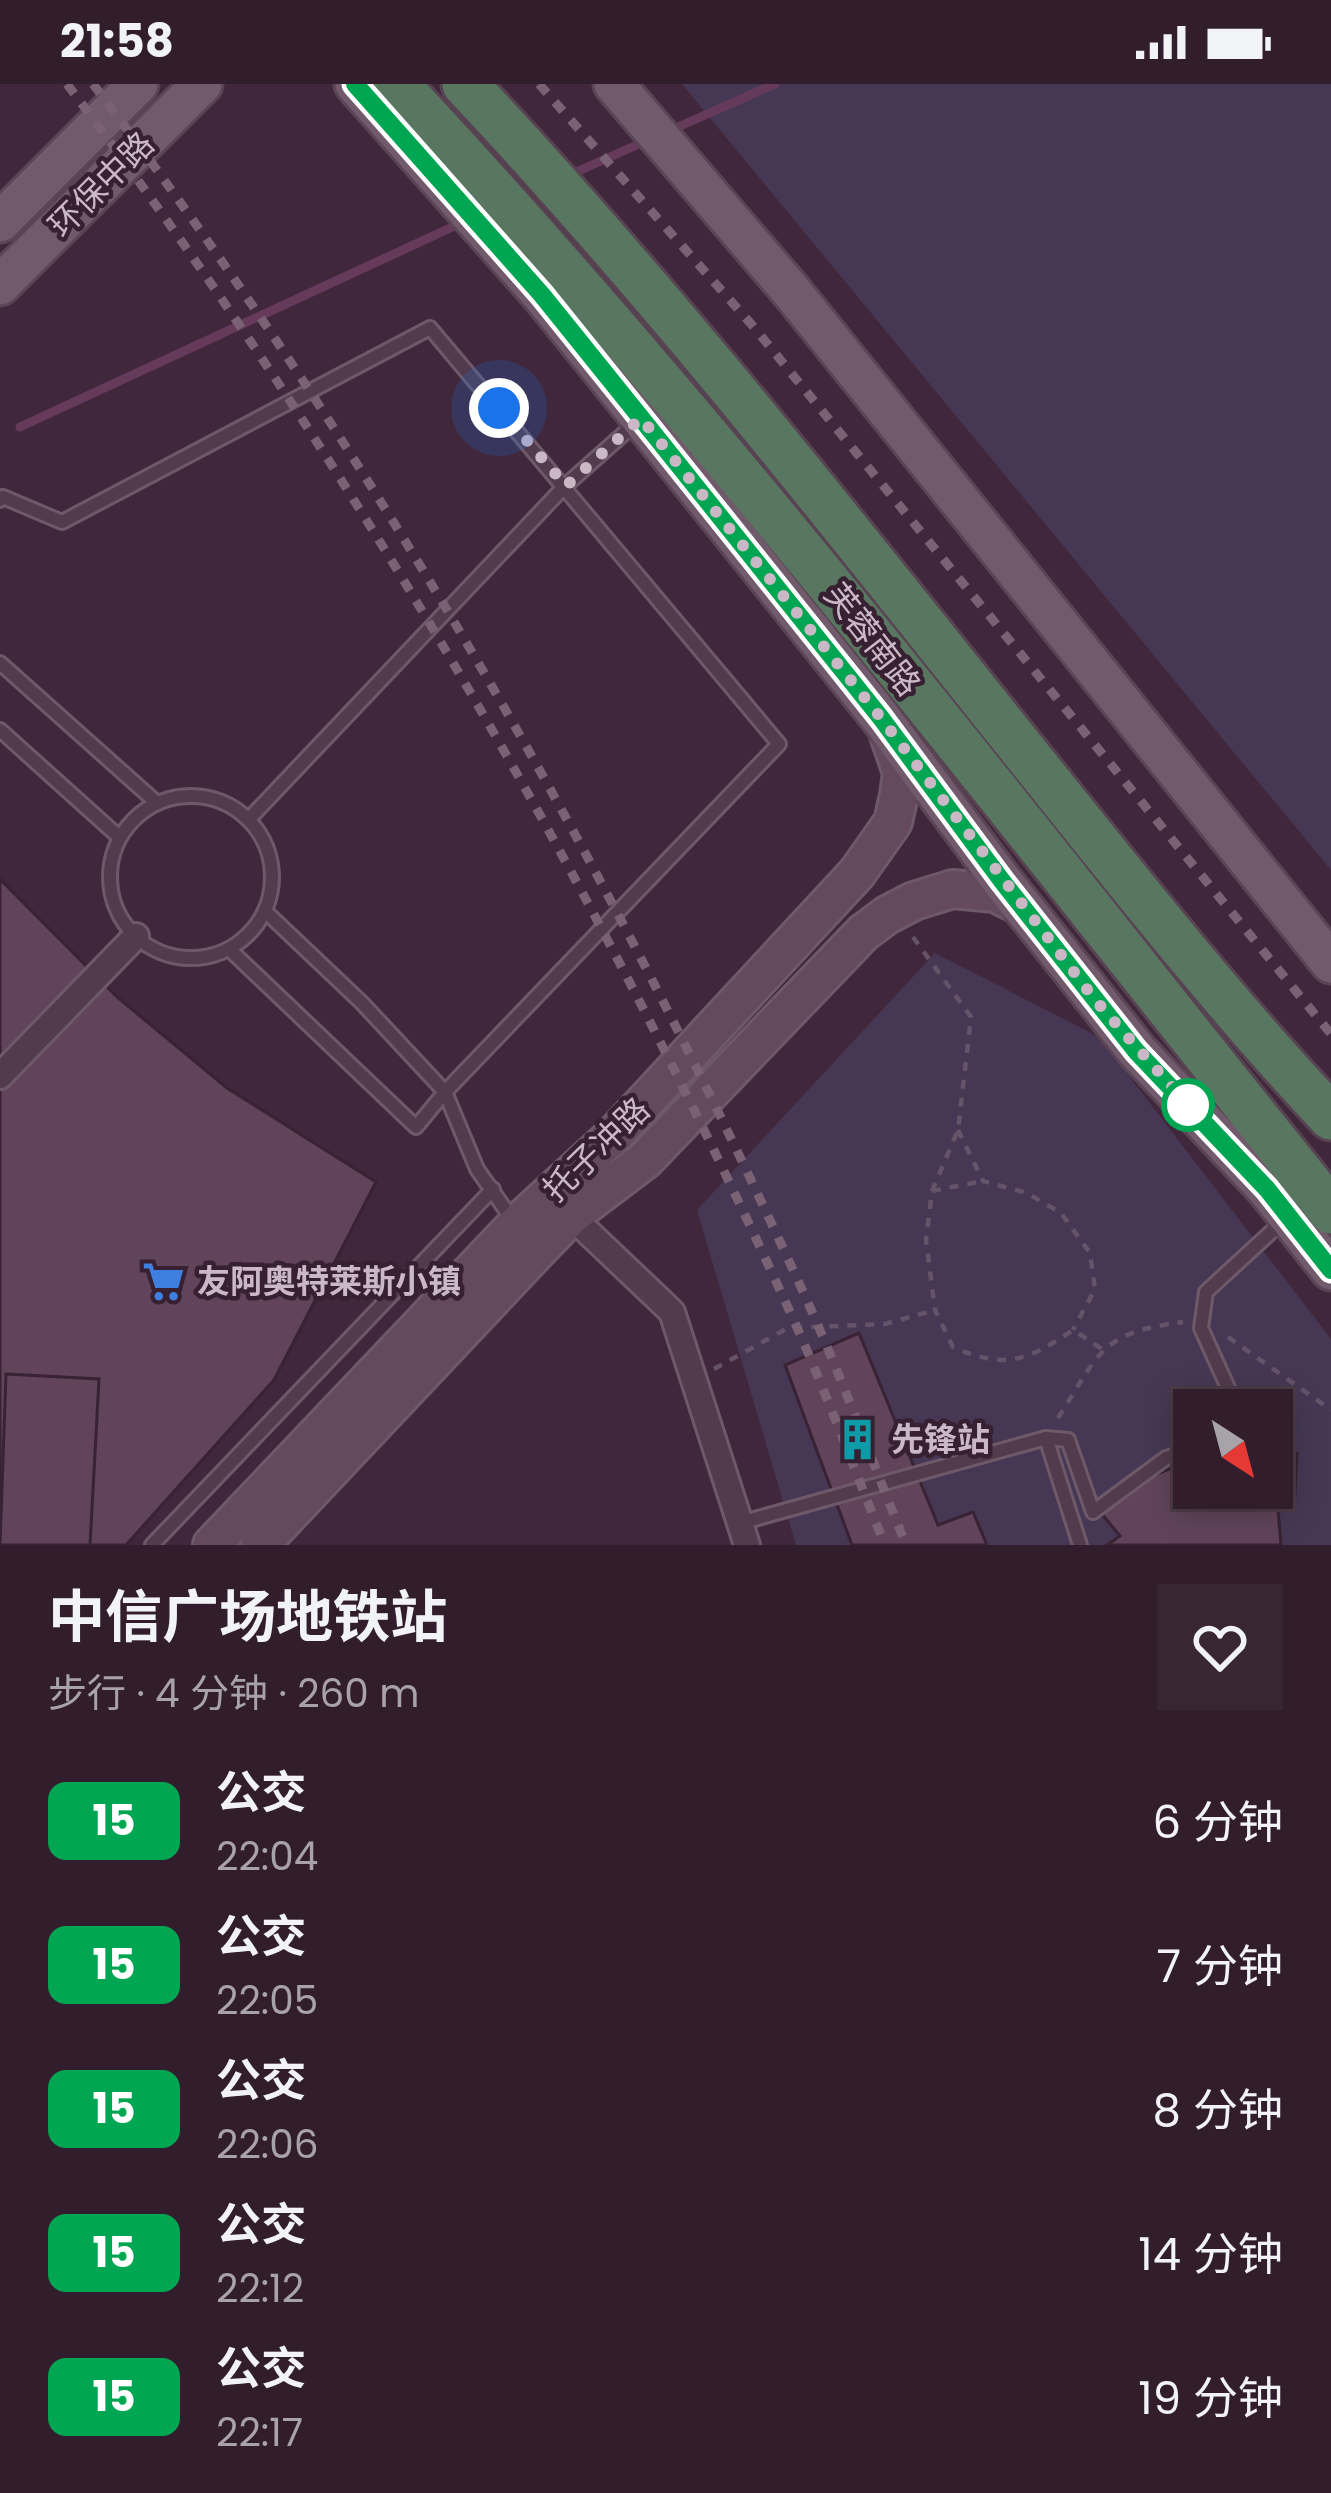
<!DOCTYPE html>
<html lang="zh">
<head>
<meta charset="utf-8">
<style>
  body { margin:0; font-family:Poppins,"Noto Sans SC",sans-serif; background:#392634; color:#f1f3f6; height:100vh; display:flex; flex-direction:column; font-size:45px; white-space:nowrap }
  * { box-sizing:border-box; margin:0 }
  p { font-size:39px; color:#a8a2a9 }
  .icon { flex:none; width:66px; height:66px; fill:none; stroke:currentColor; stroke-width:2; stroke-linecap:round; stroke-linejoin:round }
  .map { position:relative; height:1461px; overflow:hidden }
  .panel { display:flex; flex-direction:column; background:#311d2c; flex:1 }
  .panel>* { flex:none }
  .badge { padding:0 24px; border-radius:18px; font-size:42px; line-height:78px }
  .needle { width:78px; rotate:144deg }
  .tools { position:absolute; left:1173px; top:1305px; display:grid; gap:24px }
  .tools a { display:grid; place-items:center; width:120px; height:120px; border-radius:0px; background:#311d2c; box-shadow:0 6px 30px #0003,0 0 0 3px #4c3b48; font-size:60px }
  .you { position:absolute; width:60px; height:60px; margin:-30px; border:9px solid #fff; border-radius:50%; background:#1a73e8; box-shadow:0 0 0 18px #1a73e833 }
  .map>.badge { position:absolute; translate:-50% -50%; box-shadow:0 0 0 6px #fff }
  .round { display:grid; place-items:center; flex:none; width:126px; height:126px; border-radius:0px; background:#392634 }
  .overview { display:flex; align-items:center; justify-content:space-between; height:204px; padding:0 48px }
  h1 { font-size:57px; font-weight:700; line-height:90px }
  ul { padding:0; list-style:none }
  li { display:flex; align-items:center; gap:36px; height:144px; padding:0 48px }
  li div { flex:1 }
  li b { display:block; font-size:45px }
  li em { font-style:normal }
  li .badge { min-width:132px; font-weight:700; text-align:center }
  .status { display:flex; justify-content:space-between; align-items:center; height:84px; padding:0 60px; background:#311d2c; direction:ltr }
  .status svg { height:33px; fill:currentColor }
  .map>svg:first-child { display:block }
  .green { fill:#463854; fill-rule:evenodd }
  .lines { fill:none; stroke-linecap:round; stroke-linejoin:round }
  .stream { stroke:#653a5b; stroke-width:9 }
  .building { fill:#61445a; stroke:#382233; stroke-width:3 }
  .lane-casing { stroke:#6e5969; stroke-width:18 }
  .street-casing { stroke:#6e5969; stroke-width:30 }
  .secondary-casing { stroke:#6e5969; stroke-width:42 }
  .primary-casing { stroke:#5a4555; stroke-width:45 }
  .highway-casing { stroke:#584353; stroke-width:51 }
  .path { stroke:#645369; stroke-width:4.5; stroke-dasharray:9 9; stroke-linecap:butt }
  .lane { stroke:#513b4c; stroke-width:12 }
  .street { stroke:#513b4c; stroke-width:24 }
  .secondary { stroke:#644a5c; stroke-width:36 }
  .primary { stroke:#715a6b; stroke-width:39 }
  .highway { stroke:#597661; stroke-width:45 }
  .rail { stroke:#7a6274; stroke-width:9; stroke-dasharray:12 12; stroke-linecap:butt }
  .line-casing { stroke:#fff; stroke-width:27 }
  .line { stroke:#00a651; stroke-width:18 }
  .walk { stroke:#cbb8c6; stroke-width:12; stroke-dasharray:0 21.6 }
  .stop-dot { fill:#fff; stroke:#00a651; stroke-width:6 }
  .labels { text-anchor:middle; stroke-width:9; stroke-linejoin:round; paint-order:stroke }
  .street-label { font-size:33px; fill:#cbb8c6; stroke:#362031 }
  .poi-label { font-size:33px; font-weight:bold; fill:#cbb8c6; stroke:#362031; text-anchor:start }
</style>
</head>
<body>
<div class="status"><b>21:58</b><svg viewBox="0 0 49 12"><path d="M0 12V9h3v3zM5 12V6h3v6zM10 12V3h3v9zM15 12V0h3v12zM26 1h20v11H26zM47 4h2v5h-2z"/></svg></div>
<div class="map">
<svg width="1331" height="1461" viewBox="0 0 1331 1461">
  <rect width="100%" height="100%" fill="#41273b"/>
  <g class="green">
    <polygon points="682,0 1331,0 1331,786"/>
    <path d="M935,869L1099,953L1331,1255V1461H796L697,1126ZM1194,1326H1272V1404H1194Z"/>
  </g>
  <g class="lines">
    <g class="stream">
      <polyline points="669,47 775,0"/>
      <polyline points="565,93 648,56"/>
      <polyline points="20,343 461,139"/>
    </g>
  </g>
  <g class="building">
    <polygon points="0,795 117,913 227,1004 376,1098 274,1296 126,1461 0,1461"/>
    <polygon points="859,1249 938,1441 973,1428 987,1461 852,1461 785,1281"/>
    <polygon points="6,1290 99,1295 90,1461 0,1461"/>
    <polygon points="1272,1366 1297,1369 1294,1426 1278,1425 1281,1461 1107,1461 1120,1452 1101,1429 1152,1392 1194,1375 1194,1404 1272,1404"/>
  </g>
  <g class="lines">
    <defs>
      <g id="lane">
        <polyline points="0,416 3,413 62,438 430,244 779,660 445,1008 416,1043 229,865"/>
        <polyline points="0,579 157,719"/>
        <polyline points="0,646 119,753"/>
        <circle cx="191" cy="793" r="81"/>
        <polyline points="249,735 565,402 638,337"/>
        <polyline points="265,827 362,919 445,1008 477,1085 512,1135"/>
        <polyline points="1238,1326 1201,1244 1206,1208 1283,1137"/>
        <polyline points="1046,1354 1080,1461"/>
        <polyline points="740,1439 1046,1354 1068,1356 1093,1428 1166,1374 1194,1365"/>
        <polyline points="152,1461 493,1105"/>
      </g>
      <g id="street">
        <polyline points="0,992 136,852"/>
        <polyline points="571,1132 672,1228 747,1461"/>
      </g>
      <g id="secondary">
        <polyline points="212,1461 516,1141 614,1051 857,789 893,738 899,711 902,689 888,648"/>
        <polyline points="260,1461 539,1165 571,1132 645,1076 863,849 887,831 914,817 953,805 995,809 1023,823"/>
      </g>
      <g id="primary">
        <polyline points="355,0 542,211 641,334 881,634 1002,797 1137,967 1267,1105 1331,1186"/>
        <polyline points="614,0 792,208 1331,879"/>
        <polyline points="0,138 138,0"/>
        <polyline points="0,201 202,0"/>
      </g>
      <g id="highway">
        <path d="M396,0C730,357 1025,747 1331,1127"/>
        <path d="M465,0C661,208 837,433 1015,656C1118,784 1218,913 1331,1033"/>
      </g>
    </defs>
    <use href="#lane" class="lane-casing"/>
    <use href="#street" class="street-casing"/>
    <use href="#secondary" class="secondary-casing"/>
    <use href="#primary" class="primary-casing"/>
    <use href="#highway" class="highway-casing"/>
    <g class="path">
      <path d="M913,853L971,933L958,1046L932,1107L926,1156L935,1226L953,1263C1005,1286 1027,1277 1073,1246L1102,1265"/>
      <polyline points="958,1046 983,1097 1027,1109 1061,1129 1090,1169 1095,1205 1073,1246"/>
      <polyline points="932,1107 983,1097"/>
      <polyline points="1228,1253 1331,1326"/>
      <polyline points="714,1285 788,1244 885,1240 935,1226"/>
      <path d="M1058,1334C1101,1267 1100,1249 1183,1238"/>
    </g>
    <use href="#lane" class="lane"/>
    <use href="#street" class="street"/>
    <use href="#secondary" class="secondary"/>
    <use href="#primary" class="primary"/>
    <use href="#highway" class="highway"/>
    <g class="rail">
      <path d="M67,0C352,378 588,787 785,1217C822,1297 852,1380 885,1461"/>
      <path d="M93,0C375,372 606,777 800,1201C839,1286 871,1374 906,1461"/>
      <polyline points="539,0 752,241 1331,950"/>
    </g>
  </g>
  <g class="lines">
    <defs>
      <polyline id="line" points="355,0 542,211 641,334 881,634 1002,797 1136,967 1267,1105 1331,1186"/>
    </defs>
    <use href="#line" class="line-casing"/>
    <use href="#line" class="line"/>
    <polyline class="walk" points="499,324 566,402 641,334 881,634 1096,917 1188,1021"/>
  </g>
  <defs>
    <symbol id="supermarket-bare" viewBox="-9 -9 18 18"><path d="M-6-5.5h2.5l.6 2H6L4.5 2H-2.5L-4.4-4H-6ZM-1.5 3.2a1.3 1.3 0 1 0 .1 0ZM3 3.2a1.3 1.3 0 1 0 .1 0Z" fill="#3f7fe0" stroke="#362031" stroke-width="2.5" paint-order="stroke"/></symbol>
    <symbol id="building-bare" viewBox="-9 -9 18 18"><path d="M-4-6H4V6H1V3H-1V6H-4ZM-2.5-4.3h1.7v1.8h-1.7ZM.8-4.3h1.7v1.8H.8ZM-2.5-1h1.7V.8h-1.7ZM.8-1h1.7V.8H.8Z" fill="#0f9aa8" stroke="#362031" stroke-width="2.5" paint-order="stroke"/></symbol>
  </defs>
  <g fill-rule="evenodd">
    <use href="#supermarket-bare" x="134" y="1168" width="59" height="59"/>
    <use href="#building-bare" x="828" y="1326" width="59" height="59"/>
  </g>
  <circle class="stop-dot" cx="1188" cy="1021" r="24"/>
  <g class="labels">
    <g class="street-label">
      <text transform="translate(101 100) rotate(-45)" y="12">环保中路</text>
      <text transform="translate(873 555) rotate(52)" y="12">芙蓉南路</text>
      <text transform="translate(596 1065) rotate(-44)" y="12">托子冲路</text>
    </g>
    <g class="poi-label">
      <text x="197" y="1209">友阿奥特莱斯小镇</text>
      <text x="891" y="1367">先锋站</text>
    </g>
  </g>
</svg>
<div class="tools">
<a><svg class="needle" viewBox="-14 -14 28 28"><path d="M0-13l5 13h-10z" fill="#e53935"/><path d="M0 13l5-13h-10z" fill="#a8a2a9"/></svg></a>
</div>
<div class="you" style="left:499px;top:324px"></div>
</div>
<section class="panel">
<div class="overview"><div><h1>中信广场地铁站</h1><p>步行 · 4 分钟 · 260 m</p></div><a class="round"><svg class="icon" aria-label="heart" viewBox="0 0 24 24"><path d="M12 20l-8-8c-3-5 5-10 8-4 3-6 11-1 8 4z"/></svg></a></div>
<ul>
<li><span class="badge" style="background:#00a651;color:#fff">15</span><div><b>公交</b><p>22:04</p></div><em>6 分钟</em></li>
<li><span class="badge" style="background:#00a651;color:#fff">15</span><div><b>公交</b><p>22:05</p></div><em>7 分钟</em></li>
<li><span class="badge" style="background:#00a651;color:#fff">15</span><div><b>公交</b><p>22:06</p></div><em>8 分钟</em></li>
<li><span class="badge" style="background:#00a651;color:#fff">15</span><div><b>公交</b><p>22:12</p></div><em>14 分钟</em></li>
<li><span class="badge" style="background:#00a651;color:#fff">15</span><div><b>公交</b><p>22:17</p></div><em>19 分钟</em></li>
</ul>
</section>
</body>
</html>
